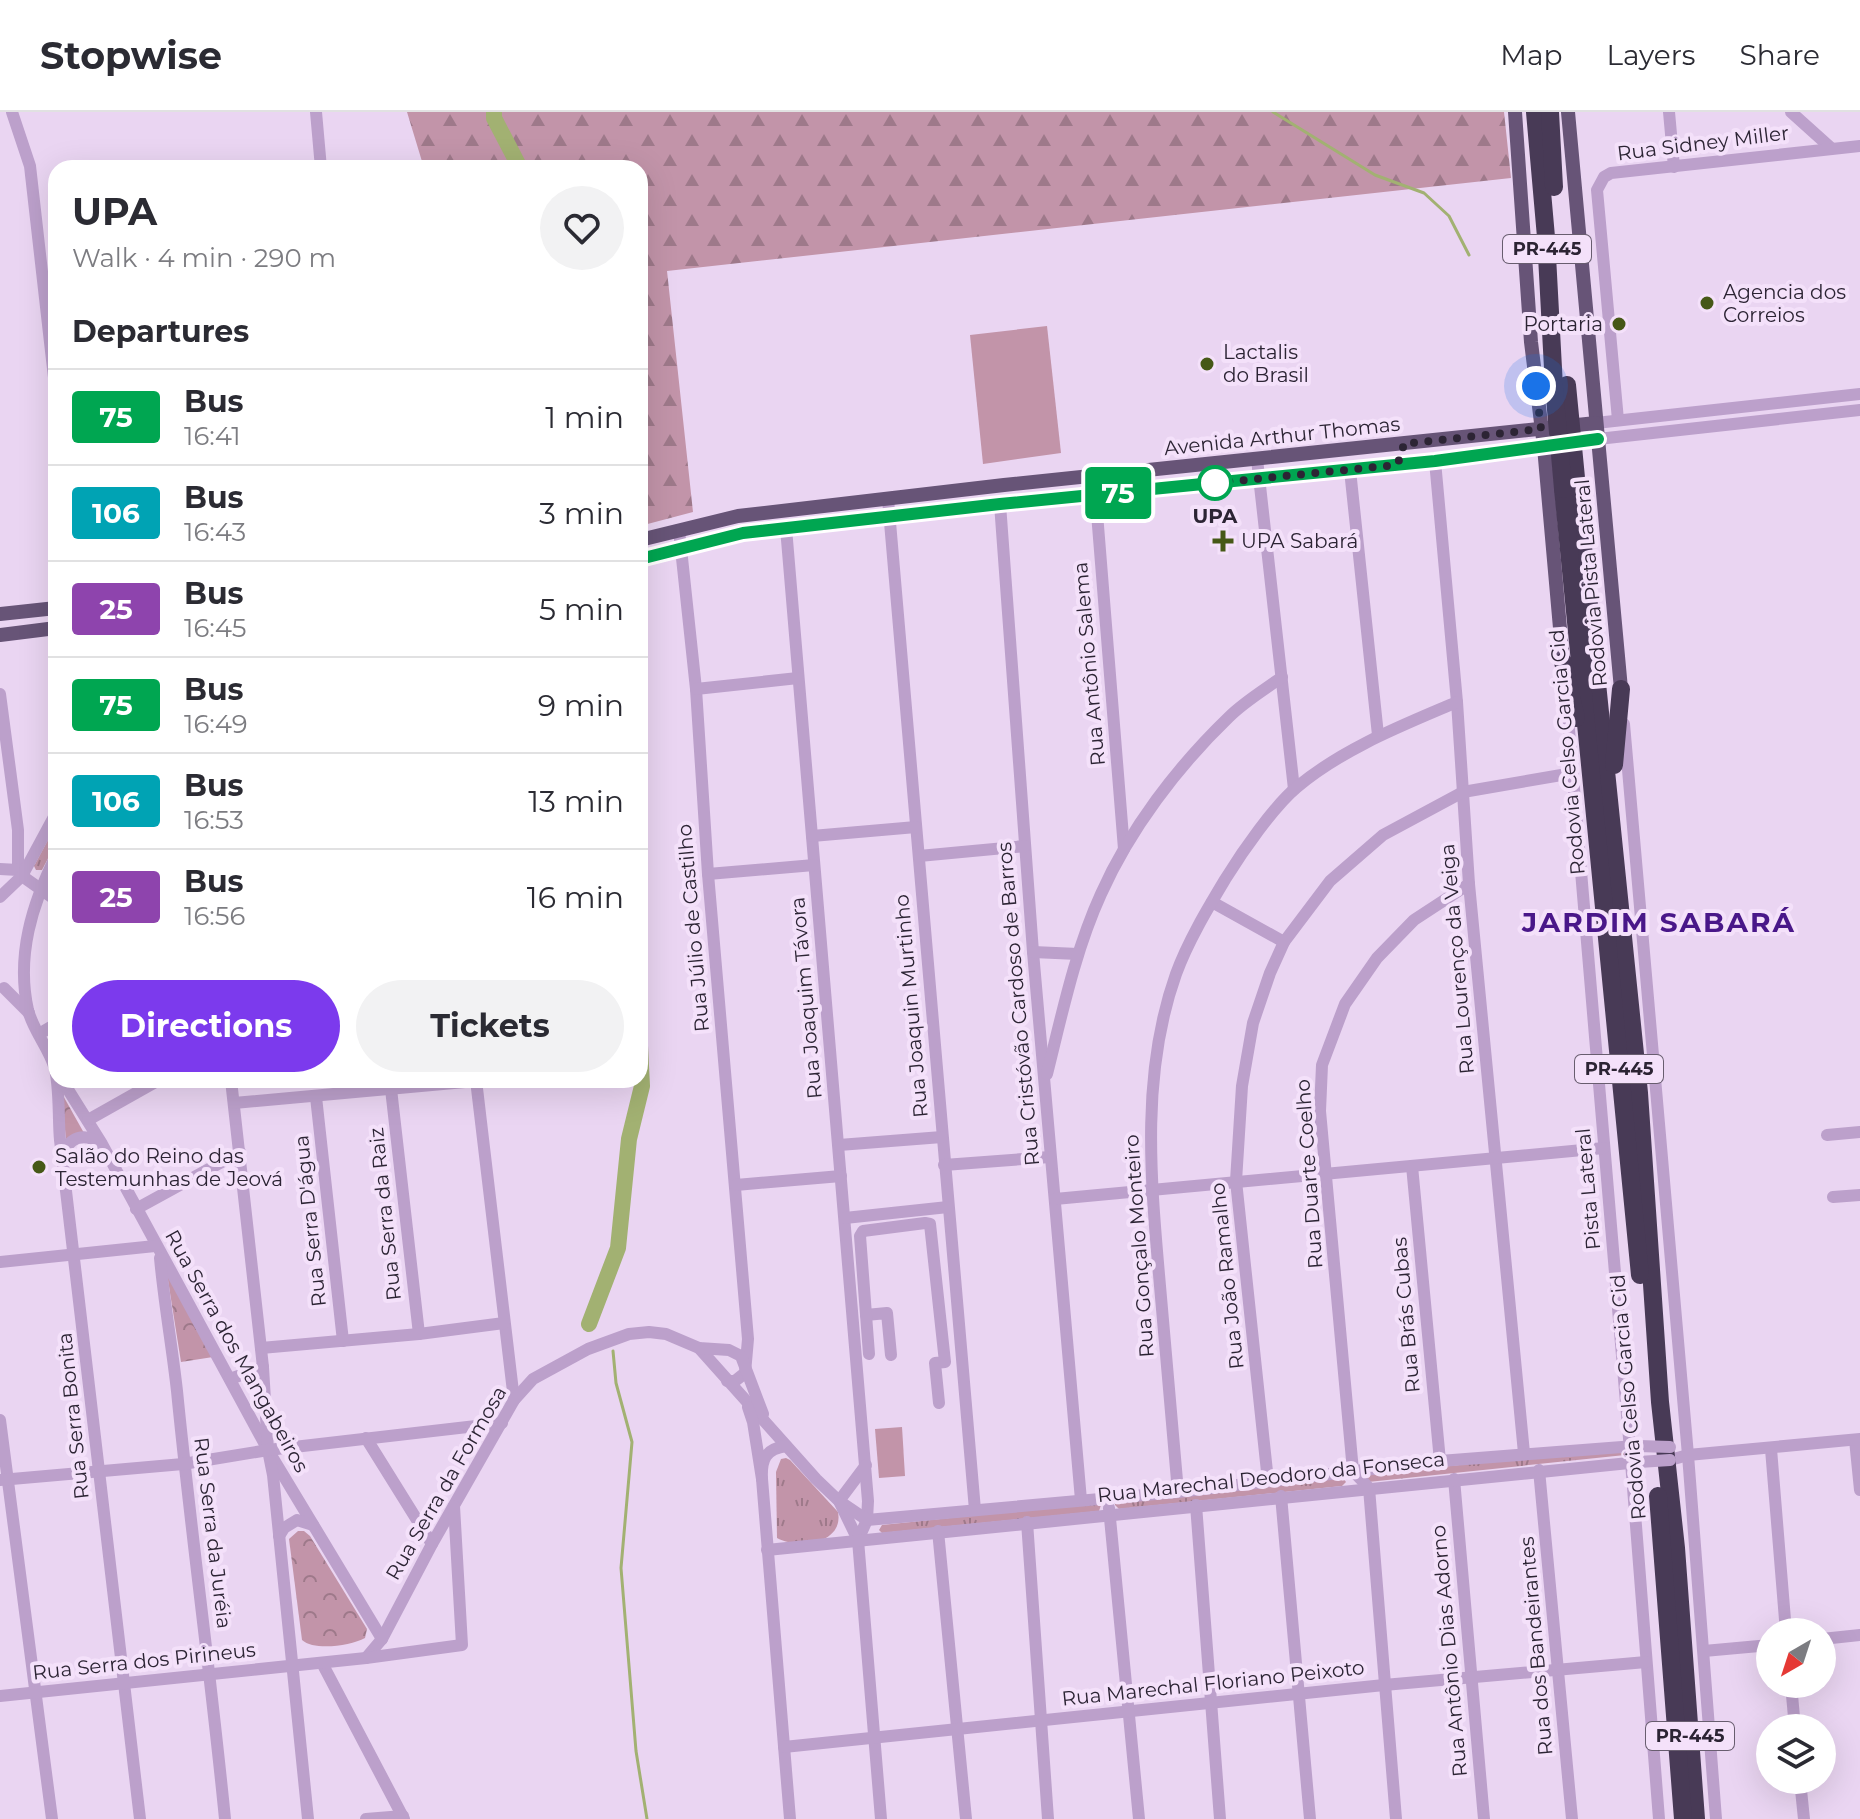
<!DOCTYPE html>
<html lang="en">
<head>
<meta charset="utf-8">
<style>
  body { margin:0; font-family:Montserrat,sans-serif; background:#f2f2f3; color:#2b2b33; height:100vh; display:flex; flex-direction:column; font-size:30px; white-space:nowrap }
  * { box-sizing:border-box; margin:0 }
  p { font-size:26px; color:#7c7c81 }
  .icon { flex:none; width:44px; height:44px; fill:none; stroke:currentColor; stroke-width:2; stroke-linecap:round; stroke-linejoin:round }
  .map { position:relative; flex:1; overflow:hidden }
  .sheet { position:absolute; left:48px; top:48px; width:600px; height:928px; display:flex; flex-direction:column; background:#fff; border-radius:24px; box-shadow:0 8px 32px #0002 }
  .sheet>* { flex:none }
  .badge { padding:0 16px; border-radius:6px; font-size:28px; line-height:52px }
  .needle { width:52px; rotate:219deg }
  .buttons { position:absolute; left:1756px; top:1506px; display:grid; gap:16px }
  .buttons a { display:grid; place-items:center; width:80px; height:80px; border-radius:50%; background:#fff; box-shadow:0 8px 32px #0002; font-size:40px }
  .you { position:absolute; width:40px; height:40px; margin:-20px; border:6px solid #fff; border-radius:50%; background:#1a73e8; box-shadow:0 0 0 12px #1a73e833 }
  .map>.badge { position:absolute; translate:-50% -50%; box-shadow:0 0 0 4px #fff }
  h2 { padding:0 24px; font-size:30px; line-height:72px }
  .round { display:grid; place-items:center; flex:none; width:84px; height:84px; border-radius:42px; background:#f2f2f3 }
  .head { display:flex; align-items:center; justify-content:space-between; height:136px; padding:0 24px }
  h1 { font-size:38px; font-weight:700; line-height:60px }
  .action { display:flex; gap:16px; margin-top:auto; padding:16px 24px }
  .action a { flex:1; height:92px; border-radius:48px; background:#7c3aed; color:#fff; font-size:32px; font-weight:700; line-height:92px; text-align:center }
  .action a+a { background:#f2f2f3; color:#2b2b33 }
  ul { padding:0; list-style:none }
  li { display:flex; align-items:center; gap:24px; height:96px; padding:0 24px; border-top:2px solid #e1e1e2 }
  li div { flex:1 }
  li b { display:block; font-size:30px }
  li em { font-style:normal }
  li .badge { min-width:88px; font-weight:700; text-align:center }
  header { display:flex; align-items:center; gap:48px; box-sizing:border-box; height:112px; padding:0 40px; background:#fff; border-bottom:2px solid #e1e1e2 }
  header strong { font-size:38px }
  nav { display:flex; gap:44px; margin-inline-start:auto; font-size:28px }
  .map>svg:first-child { display:block }
  .grass { fill:url(#grass-tufts) }
  .forest { fill:url(#forest-firs) }
  .park { fill:url(#park-crowns) }
  .garden { fill:#c294a9 }
  .lines { fill:none; stroke-linecap:round; stroke-linejoin:round }
  .stream { stroke:#a2b172; stroke-width:3 }
  .river { stroke:#a2b172; stroke-width:16 }
  .minor { stroke:#bca0cb; stroke-width:12 }
  .major { stroke:#675477; stroke-width:14 }
  .highway { stroke:#483a56; stroke-width:18 }
  .minor-bridge { stroke:#bca0cb; stroke-width:12 }
  .highway-bridge { stroke:#483a56; stroke-width:18 }
  .line-casing { stroke:#fff; stroke-width:18 }
  .line { stroke:#00a651; stroke-width:12 }
  .walk { stroke:#2c2434; stroke-width:8; stroke-dasharray:0 14.4 }
  .poi-dot { fill:#465817; stroke:#f4e1fa; stroke-width:3 }
  .stop-dot { fill:#fff; stroke:#00a651; stroke-width:4 }
  .labels { text-anchor:middle; stroke-width:8; stroke-linejoin:round; paint-order:stroke }
  .shield { fill:#f4e1fa; stroke:#685d6f; stroke-width:2 }
  .shield-label { font-size:18px; font-weight:bold; fill:#2c2434 }
  .street-label { font-size:20px; fill:#2c2434; stroke:#f4e1fa }
  .poi-label { font-size:20px; fill:#2c2434; stroke:#f4e1fa; text-anchor:start }
  .stop-label { font-size:20px; font-weight:bold; fill:#2c2434; stroke:#f4e1fa }
  .district-label { font-size:28px; font-weight:bold; letter-spacing:2px; fill:#491789; stroke:#f4e1fa }
</style>
</head>
<body>
<header>
<strong>Stopwise</strong>
<nav><a>Map</a><a>Layers</a><a>Share</a></nav>
</header>
<div class="map">
<svg width="1860" height="1707" viewBox="0 0 1860 1707">
  <defs>
    <pattern id="grass-tufts" width="24" height="20" patternUnits="userSpaceOnUse" patternTransform="scale(2)"><rect width="24" height="20" fill="#c294a9"/><path d="M3 7l-1-3M5 7V3M7 7l1-3M15 17l-1-3M17 17v-4M19 17l1-3" fill="none" stroke="#9e798a"/></pattern>
    <pattern id="forest-firs" width="22" height="20" patternUnits="userSpaceOnUse" patternTransform="scale(2)"><rect width="22" height="20" fill="#c294a9"/><path d="M5 1l3.5 6h-7zM16 11l3.5 6h-7z" fill="#9e798a"/></pattern>
    <pattern id="park-crowns" width="20" height="18" patternUnits="userSpaceOnUse" patternTransform="scale(2)"><rect width="20" height="18" fill="#c294a9"/><path d="M2 6a3 3 0 1 1 6 0M12 15a3 3 0 1 1 6 0" fill="none" stroke="#9e798a"/></pattern>
  </defs>
  <rect width="100%" height="100%" fill="#ead5f2"/>
  <g class="grass">
    <polygon points="56,713 56,731 42,758 36,758 34,754"/>
    <polygon points="1622,1336 1625,1343 1368,1370 1365,1363"/>
    <path d="M786,1346L790,1348L838,1400C844,1433 796,1437 777,1426L776,1360L781,1347Z"/>
    <polygon points="1343,1366 1346,1370 1342,1374 1119,1397 1115,1393 1115,1391"/>
    <polygon points="1096,1391 1101,1393 1099,1399 882,1421 879,1418 882,1413"/>
  </g>
  <polygon class="forest" points="407,0 1504,0 1511,66 667,159 693,400 640,414 640,56 424,56"/>
  <g class="park">
    <polygon points="61,980 84,1021 66,1027"/>
    <polygon points="167,1162 213,1245 181,1250"/>
    <path d="M298,1419H304L310,1424L367,1517L365,1526C350,1534 314,1539 302,1528L289,1427Z"/>
  </g>
  <g class="garden">
    <polygon points="1047,214 1061,341 983,352 970,223"/>
    <polygon points="902,1315 905,1364 879,1366 875,1317"/>
  </g>
  <g class="lines">
    <g class="stream">
      <polyline points="1273,0 1375,63 1424,81 1449,104 1469,143"/>
      <polyline points="613,1239 616,1271 632,1330 621,1456 636,1639 647,1707"/>
    </g>
    <g class="river">
      <polyline points="494,0 494,6 520,56"/>
      <polyline points="589,1212 618,1136 629,1027 642,974 640,934"/>
    </g>
    <g class="minor">
      <polyline points="12,0 30,54 56,283"/>
      <polyline points="316,0 321,56"/>
      <polyline points="1669,0 1674,55"/>
      <polyline points="1791,0 1831,36"/>
      <polyline points="1618,308 1597,78 1604,65 1611,61 1860,34"/>
      <polyline points="1596,311 1860,282"/>
      <polyline points="1598,327 1860,298"/>
      <polyline points="1257,347 1294,677"/>
      <polyline points="1435,349 1457,590 1469,772 1524,1341"/>
      <polyline points="1350,358 1378,623"/>
      <polyline points="1094,364 1124,737"/>
      <polyline points="888,387 975,1398"/>
      <polyline points="1000,392 1033,840 1081,1388"/>
      <polyline points="786,416 868,1389 867,1408 858,1428"/>
      <polyline points="679,418 696,577 708,762 748,1227 745,1261 735,1269 727,1269"/>
      <polyline points="696,577 798,566"/>
      <polyline points="0,582 18,718 18,758"/>
      <polyline points="1567,594 1631,1350 1659,1707"/>
      <polyline points="1624,612 1688,1343 1716,1707"/>
      <polyline points="812,724 916,715"/>
      <path d="M56,744C32,792 16,844 28,898C33,918 48,935 54,954C60,971 58,1008 60,1028L140,1707"/>
      <polyline points="919,744 1025,734"/>
      <polyline points="0,757 18,758 22,764 56,788"/>
      <polyline points="708,762 814,753"/>
      <polyline points="0,785 22,764 56,701"/>
      <polyline points="1212,790 1284,830"/>
      <polyline points="1033,840 1078,842"/>
      <polyline points="4,876 29,901"/>
      <polyline points="39,922 56,912"/>
      <path d="M1047,962C1062,902 1075,839 1101,782C1130,717 1177,655 1229,605C1244,590 1264,578 1282,565"/>
      <polyline points="62,968 102,1032 268,1338 382,1527"/>
      <polyline points="231,968 263,1255 268,1338 273,1363 308,1707"/>
      <polyline points="476,968 514,1288"/>
      <polyline points="391,977 419,1222"/>
      <polyline points="316,985 343,1229"/>
      <polyline points="234,991 476,969"/>
      <polyline points="88,1008 159,968"/>
      <polyline points="1827,1023 1860,1020"/>
      <polyline points="839,1033 942,1025"/>
      <path d="M63,1043C69,1025 84,1020 100,1031"/>
      <polyline points="944,1053 1050,1045"/>
      <polyline points="1412,1054 1440,1349"/>
      <polyline points="736,1073 841,1064"/>
      <polyline points="1833,1085 1860,1083"/>
      <polyline points="1055,1087 1604,1036"/>
      <polyline points="136,1097 240,1040"/>
      <polyline points="845,1106 948,1095"/>
      <path d="M160,1146C164,1190 172,1234 177,1279C191,1422 211,1564 225,1707"/>
      <polyline points="0,1150 155,1134"/>
      <polyline points="866,1203 887,1201 891,1243"/>
      <polyline points="261,1236 419,1222 504,1211"/>
      <polyline points="699,1236 816,1367 839,1389 867,1408 1178,1380 1440,1349 1635,1334"/>
      <polyline points="869,1242 860,1124 863,1119 925,1111 930,1112 945,1250 935,1251 939,1291"/>
      <polyline points="230,1267 263,1255"/>
      <path d="M748,1295L753,1310L762,1367C761,1348 765,1337 786,1334"/>
      <polyline points="0,1308 52,1707"/>
      <polyline points="366,1326 432,1432"/>
      <polyline points="1855,1328 1860,1378"/>
      <polyline points="1771,1337 1786,1520"/>
      <polyline points="1670,1348 1688,1343 1860,1327"/>
      <polyline points="1539,1358 1572,1707"/>
      <polyline points="762,1367 790,1707"/>
      <polyline points="1454,1367 1484,1707"/>
      <polyline points="0,1368 183,1352 268,1338 502,1311"/>
      <polyline points="1268,1369 1236,1069 1242,974 1253,911 1270,861 1284,830 1330,769 1383,723 1463,680 1573,661"/>
      <path d="M1178,1380C1172,1311 1166,1243 1160,1174C1151,1070 1140,963 1176,862C1188,829 1208,796 1226,766C1242,740 1274,694 1297,675C1344,636 1401,614 1457,590"/>
      <polyline points="1281,1384 1310,1707"/>
      <polyline points="839,1389 866,1353"/>
      <polyline points="840,1391 858,1428 881,1707"/>
      <polyline points="1196,1393 1220,1707"/>
      <polyline points="1109,1396 1139,1707"/>
      <polyline points="1027,1410 1048,1707"/>
      <polyline points="938,1419 966,1707"/>
      <polyline points="279,1424 284,1416 297,1408 313,1413"/>
      <polyline points="767,1438 1639,1350"/>
      <polyline points="1822,1527 1860,1523"/>
      <polyline points="1704,1539 1770,1533"/>
      <polyline points="366,1546 382,1527 432,1432 514,1288 533,1267 588,1237 629,1222 649,1220 666,1222 699,1236 729,1238 741,1244 763,1302"/>
      <polyline points="322,1551 404,1707"/>
      <polyline points="1791,1572 1795,1616"/>
      <polyline points="0,1584 366,1546 462,1533 454,1394"/>
      <polyline points="784,1635 1384,1573 1646,1550"/>
      <polyline points="1800,1668 1804,1707"/>
      <polyline points="366,1707 403,1704"/>
      <polyline points="1396,1707 1369,1376 1353,1359 1320,999 1322,953 1345,892 1377,846 1414,808 1469,772"/>
    </g>
    <g class="major">
      <polyline points="1515,0 1531,230 1544,335 1563,550"/>
      <polyline points="1568,0 1621,577"/>
      <polyline points="640,428 738,404 1004,373 1596,311"/>
      <polyline points="640,447 743,421 1000,392 1435,349 1598,327"/>
      <polyline points="0,502 56,496"/>
      <polyline points="0,523 56,516"/>
    </g>
    <g class="highway">
      <polyline points="1535,0 1546,125 1554,275"/>
      <polyline points="1550,0 1554,75"/>
      <polyline points="1577,376 1639,981 1660,1290 1676,1436 1696,1707"/>
      <polyline points="1563,377 1640,1163"/>
      <polyline points="1563,550 1576,606"/>
      <polyline points="1614,653 1621,577"/>
      <polyline points="1658,1384 1683,1707"/>
    </g>
    <g class="minor-bridge">
      <polyline points="1639,1334 1670,1335"/>
      <polyline points="1639,1350 1670,1348"/>
    </g>
    <g class="highway-bridge">
      <polyline points="1567,273 1577,376"/>
      <polyline points="1554,275 1563,377"/>
    </g>
  </g>
  <g class="lines">
    <defs>
      <polyline id="line" points="640,447 743,421 1000,392 1435,349 1598,327"/>
    </defs>
    <use href="#line" class="line-casing"/>
    <use href="#line" class="line"/>
    <polyline class="walk" points="1215,371 1396,353 1403,342 1403,332 1541,317 1536,274"/>
  </g>
  <g class="poi-dot">
    <circle cx="1707" cy="191" r="8"/>
    <circle cx="1619" cy="212" r="8"/>
    <circle cx="1207" cy="252" r="8"/>
    <path d="M1219 417h8v8h8v8h-8v8h-8v-8h-8v-8h8z"/>
    <circle cx="39" cy="1055" r="8"/>
  </g>
  <circle class="stop-dot" cx="1215" cy="371" r="16"/>
  <g class="labels">
    <g class="shield">
      <rect x="1503" y="123" width="88" height="28" rx="6"/>
      <rect x="1575" y="943" width="88" height="28" rx="6"/>
      <rect x="1646" y="1610" width="88" height="28" rx="6"/>
    </g>
    <g class="shield-label">
      <text x="1547" y="143">PR-445</text>
      <text x="1619" y="963">PR-445</text>
      <text x="1690" y="1630">PR-445</text>
    </g>
    <g class="street-label">
      <text transform="translate(1703 31) rotate(-7)" y="7">Rua Sidney Miller</text>
      <text transform="translate(1282 324) rotate(-6)" y="7">Avenida Arthur Thomas</text>
      <text transform="translate(1591 471) rotate(-95)" y="7">Rodovia Pista Lateral</text>
      <text transform="translate(1089 552) rotate(-95)" y="7">Rua Antônio Salema</text>
      <text transform="translate(1567 640) rotate(-95)" y="7">Rodovia Celso Garcia Cid</text>
      <text transform="translate(693 816) rotate(-95)" y="7">Rua Júlio de Castilho</text>
      <text transform="translate(1457 847) rotate(-95)" y="7">Rua Lourenço da Veiga</text>
      <text transform="translate(806 886) rotate(-95)" y="7">Rua Joaquim Távora</text>
      <text transform="translate(1018 892) rotate(-95)" y="7">Rua Cristóvão Cardoso de Barros</text>
      <text transform="translate(911 894) rotate(-95)" y="7">Rua Joaquin Murtinho</text>
      <text transform="translate(1309 1062) rotate(-94)" y="7">Rua Duarte Coelho</text>
      <text transform="translate(1588 1077) rotate(-95)" y="7">Pista Lateral</text>
      <text transform="translate(385 1102) rotate(-96)" y="7">Rua Serra da Raiz</text>
      <text transform="translate(310 1109) rotate(-96)" y="7">Rua Serra D'água</text>
      <text transform="translate(1139 1134) rotate(-94)" y="7">Rua Gonçalo Monteiro</text>
      <text transform="translate(1227 1164) rotate(-96)" y="7">Rua João Ramalho</text>
      <text transform="translate(1406 1203) rotate(-95)" y="7">Rua Brás Cubas</text>
      <text transform="translate(237 1239) rotate(61)" y="7">Rua Serra dos Mangabeiros</text>
      <text transform="translate(1628 1285) rotate(-95)" y="7">Rodovia Celso Garcia Cid</text>
      <text transform="translate(73 1304) rotate(-96)" y="7">Rua Serra Bonita</text>
      <text transform="translate(1271 1365) rotate(-6)" y="7">Rua Marechal Deodoro da Fonseca</text>
      <text transform="translate(446 1371) rotate(-60)" y="7">Rua Serra da Formosa</text>
      <text transform="translate(213 1421) rotate(83)" y="7">Rua Serra da Juréia</text>
      <text transform="translate(1536 1534) rotate(-95)" y="7">Rua dos Bandeirantes</text>
      <text transform="translate(1449 1539) rotate(-95)" y="7">Rua Antônio Dias Adorno</text>
      <text transform="translate(144 1549) rotate(-6)" y="7">Rua Serra dos Pirineus</text>
      <text transform="translate(1213 1571) rotate(-6)" y="7">Rua Marechal Floriano Peixoto</text>
    </g>
    <g class="poi-label">
      <text x="1723" y="187">Agencia dos<tspan x="1723" dy="23">Correios</tspan></text>
      <text x="1603" y="219" text-anchor="end">Portaria</text>
      <text x="1223" y="247">Lactalis<tspan x="1223" dy="23">do Brasil</tspan></text>
      <text x="1241" y="436">UPA Sabará</text>
      <text x="55" y="1051">Salão do Reino das<tspan x="55" dy="23">Testemunhas de Jeová</tspan></text>
    </g>
    <g class="stop-label">
      <text x="1215" y="411">UPA</text>
    </g>
    <g class="district-label">
      <text x="1659" y="820">JARDIM SABARÁ</text>
    </g>
  </g>
</svg>
<div class="buttons">
<a><svg class="needle" viewBox="-14 -14 28 28"><path d="M0-13l5 13h-10z" fill="#e53935"/><path d="M0 13l5-13h-10z" fill="#7c7c81"/></svg></a>
<a><svg class="icon" aria-label="layers" viewBox="0 0 24 24"><path d="M12 4l9 5-9 5-9-5zM3 14l9 5 9-5"/></svg></a>
</div>
<div class="you" style="left:1536px;top:274px"></div>
<b class="badge" style="left:1118px;top:381px;background:#00a651;color:#fff">75</b>
<section class="sheet">
<div class="head"><div><h1>UPA</h1><p>Walk · 4 min · 290 m</p></div><a class="round"><svg class="icon" aria-label="heart" viewBox="0 0 24 24"><path d="M12 20l-8-8c-3-5 5-10 8-4 3-6 11-1 8 4z"/></svg></a></div>
<h2>Departures</h2>
<ul>
<li><span class="badge" style="background:#00a651;color:#fff">75</span><div><b>Bus</b><p>16:41</p></div><em>1 min</em></li>
<li><span class="badge" style="background:#00a3b4;color:#fff">106</span><div><b>Bus</b><p>16:43</p></div><em>3 min</em></li>
<li><span class="badge" style="background:#8e44ad;color:#fff">25</span><div><b>Bus</b><p>16:45</p></div><em>5 min</em></li>
<li><span class="badge" style="background:#00a651;color:#fff">75</span><div><b>Bus</b><p>16:49</p></div><em>9 min</em></li>
<li><span class="badge" style="background:#00a3b4;color:#fff">106</span><div><b>Bus</b><p>16:53</p></div><em>13 min</em></li>
<li><span class="badge" style="background:#8e44ad;color:#fff">25</span><div><b>Bus</b><p>16:56</p></div><em>16 min</em></li>
</ul>
<div class="action"><a>Directions</a><a>Tickets</a></div>
</section>
</div>
</body>
</html>
